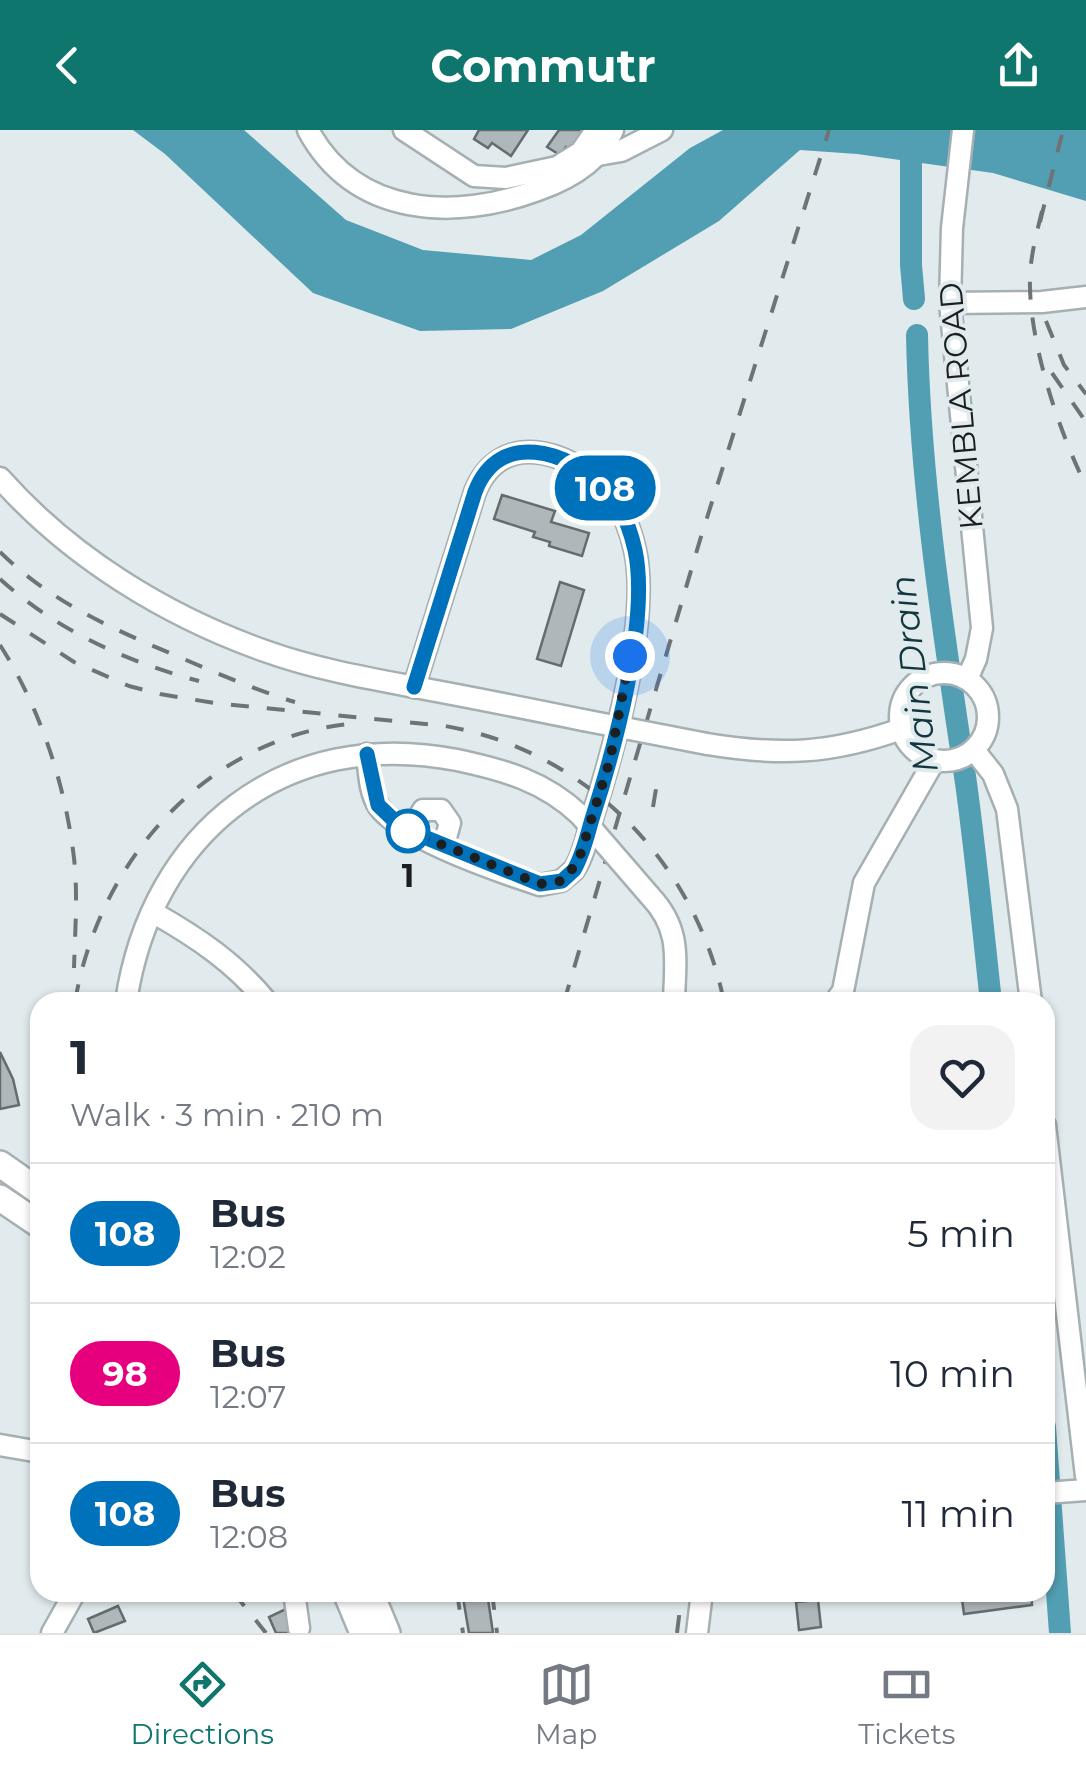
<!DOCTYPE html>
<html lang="en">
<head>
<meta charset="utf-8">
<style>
  body { margin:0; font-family:Montserrat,sans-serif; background:#f2f2f3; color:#1f2937; height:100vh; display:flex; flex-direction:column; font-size:38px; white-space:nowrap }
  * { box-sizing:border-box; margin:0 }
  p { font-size:32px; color:#747a83 }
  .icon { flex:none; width:55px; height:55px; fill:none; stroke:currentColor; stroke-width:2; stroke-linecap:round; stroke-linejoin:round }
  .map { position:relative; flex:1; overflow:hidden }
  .side { position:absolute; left:30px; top:862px; width:1025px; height:610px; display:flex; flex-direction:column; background:#fff; border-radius:30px; box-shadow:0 2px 8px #0004 }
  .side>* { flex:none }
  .badge { padding:0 20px; border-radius:32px; font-size:35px; line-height:65px }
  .you { position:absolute; width:50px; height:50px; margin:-25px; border:8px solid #fff; border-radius:50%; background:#1a73e8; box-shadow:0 0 0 15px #1a73e833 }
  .map>.badge { position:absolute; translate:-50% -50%; box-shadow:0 0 0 5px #fff }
  .round { display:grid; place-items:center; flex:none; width:105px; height:105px; border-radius:30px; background:#f2f2f3 }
  .summary { display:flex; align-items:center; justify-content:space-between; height:170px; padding:0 40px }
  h1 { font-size:48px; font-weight:700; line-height:75px }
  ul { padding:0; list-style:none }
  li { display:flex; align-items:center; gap:30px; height:140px; padding:0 40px; border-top:2px solid #e0e1e3 }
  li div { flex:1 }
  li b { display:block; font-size:38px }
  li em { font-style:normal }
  li .badge { min-width:110px; font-weight:700; text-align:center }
  header { display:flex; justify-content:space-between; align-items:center; height:130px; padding:0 40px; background:#0f766e; color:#fff; font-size:45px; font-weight:700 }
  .tabs { display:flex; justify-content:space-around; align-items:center; height:140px; border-top:2px solid #e0e1e3; background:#fff; font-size:28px; color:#747a83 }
  .tabs a { display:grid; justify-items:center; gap:5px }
  .tabs .current { color:#0f766e }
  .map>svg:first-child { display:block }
  .water { fill:#529eb2 }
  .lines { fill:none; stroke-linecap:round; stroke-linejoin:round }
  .river { stroke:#529eb2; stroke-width:22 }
  .building { fill:#aeb7b9; stroke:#646c6e; stroke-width:2.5 }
  .minor-casing { stroke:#a6afb2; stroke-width:25 }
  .major-casing { stroke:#a6afb2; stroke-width:30 }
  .minor { stroke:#fff; stroke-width:20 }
  .major { stroke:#fff; stroke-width:25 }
  .rail { stroke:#6e7476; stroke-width:4; stroke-dasharray:18 18; stroke-linecap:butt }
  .minor-bridge-casing { stroke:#a6afb2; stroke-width:25; stroke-linecap:butt }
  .minor-bridge { stroke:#fff; stroke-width:20 }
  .line-casing { stroke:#fff; stroke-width:22 }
  .line { stroke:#0072bc; stroke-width:15 }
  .walk { stroke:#1c1f20; stroke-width:10; stroke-dasharray:0 18 }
  .stop-dot { fill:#fff; stroke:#0072bc; stroke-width:5 }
  .labels { text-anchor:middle; stroke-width:8; stroke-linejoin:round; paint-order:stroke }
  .street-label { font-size:32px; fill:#1c1f20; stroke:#e1ebed }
  .stop-label { font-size:32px; font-weight:bold; fill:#1c1f20; stroke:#e1ebed }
  .water-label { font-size:35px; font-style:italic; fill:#12363f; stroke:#e1ebed }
</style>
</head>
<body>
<header><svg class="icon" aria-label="back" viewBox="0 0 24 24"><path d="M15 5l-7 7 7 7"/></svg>Commutr<svg class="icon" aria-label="share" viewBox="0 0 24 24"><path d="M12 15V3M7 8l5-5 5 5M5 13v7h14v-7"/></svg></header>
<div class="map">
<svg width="1086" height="1503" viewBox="0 0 1086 1503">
  <rect width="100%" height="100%" fill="#e1ebed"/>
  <polygon class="water" points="133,0 244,0 346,90 423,120 531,130 581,105 690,18 723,0 1086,0 1086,71 993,43 857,24 800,20 719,91 603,161 511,199 420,201 313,163 165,24"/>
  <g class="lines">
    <g class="river">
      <polyline points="911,12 911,135 914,169"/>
      <path d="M917,205C920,355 944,505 966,653C976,726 983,799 991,872"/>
      <polyline points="1045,1297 1060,1503"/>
    </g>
  </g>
  <g class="building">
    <polygon points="479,0 528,0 511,26 492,13 488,18 474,9"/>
    <polygon points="559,0 588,0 573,22 566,17 560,25 547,17"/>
    <polygon points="502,365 555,381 551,392 589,403 582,426 549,416 550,412 533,407 535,402 494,389"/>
    <polygon points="560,452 584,460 561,536 537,529"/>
    <polygon points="0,922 13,949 19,975 0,979"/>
    <polygon points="462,1462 487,1462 493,1503 469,1503"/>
    <polygon points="961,1462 1031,1462 1032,1475 964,1484"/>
    <polygon points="818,1470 821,1497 799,1500 796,1472"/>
    <polygon points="118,1476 125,1491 94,1503 88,1489"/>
    <polygon points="286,1479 297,1503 276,1503 269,1487"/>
  </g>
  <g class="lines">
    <defs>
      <g id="minor">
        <path d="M308,0C355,87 455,91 538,60C569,49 600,32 613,0"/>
        <polyline points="404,0 474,46 506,48 557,37 581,22 596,0"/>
        <polyline points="963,0 952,98 950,173 982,498 976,529 967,549"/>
        <polyline points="598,25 621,21 662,0"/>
        <polyline points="950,173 1042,172 1086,167"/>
        <path d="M0,348C70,427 166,486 265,521C315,539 367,548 420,558C474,568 529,579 583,590"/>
        <circle cx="944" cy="587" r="44"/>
        <path d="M707,614C780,626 831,624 901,599"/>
        <polyline points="974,620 993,644 1007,679 1031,872"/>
        <path d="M367,624C369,641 369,662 379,677C403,709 500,742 540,755L561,751L574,740C585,723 588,701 594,682C615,615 650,488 635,420C630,398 621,375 606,359C567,319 500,300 475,362L414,557"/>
        <polyline points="410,702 423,680 441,680 450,693 443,718"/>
        <path d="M650,766C682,800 675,829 674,872"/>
        <path d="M154,783C198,808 235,833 267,872"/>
        <path d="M126,872C151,702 285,596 457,630C504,640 544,651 580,685"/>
        <polyline points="835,872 843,861 864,753 934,631"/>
        <polyline points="1045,995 1086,1346"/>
        <polyline points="0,1315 40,1322"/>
        <polyline points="1045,1363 1086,1360"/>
        <polyline points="294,1462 299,1498"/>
        <polyline points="52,1503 75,1462"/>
        <polyline points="697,1503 702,1462"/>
      </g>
      <g id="major">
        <polyline points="0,1034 40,1062"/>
        <polyline points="0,1068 40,1095"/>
        <polyline points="346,1462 363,1503"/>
        <polyline points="370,1462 387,1503"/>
      </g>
    </defs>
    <use href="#minor" class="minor-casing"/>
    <use href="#major" class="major-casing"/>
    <use href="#minor" class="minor"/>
    <use href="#major" class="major"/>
    <g class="rail">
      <path d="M1042,81C1036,106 1029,131 1030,157C1031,218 1059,301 1086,356"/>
      <polyline points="1040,92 1063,0"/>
      <polyline points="1046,191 1064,235 1086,264"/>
      <polyline points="1052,243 1086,292"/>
      <path d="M0,422C52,473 113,499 179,527C217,543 255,560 295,572"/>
      <path d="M0,449C56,500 127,532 199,551"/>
      <path d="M0,484L74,532L129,556L160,564L214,573L445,596C586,620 696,733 724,872"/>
      <path d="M0,515C40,578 65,653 74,728C78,764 75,802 74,838"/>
      <polyline points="653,677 658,647"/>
      <path d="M75,872C98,734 203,610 348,594"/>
      <polyline points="564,872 700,410 829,0"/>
      <polyline points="233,1462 266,1503"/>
      <polyline points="457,1462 463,1503"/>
      <polyline points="492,1462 497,1503"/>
      <polyline points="677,1503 682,1462"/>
    </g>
    <defs>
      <g id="minor-bridge">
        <polyline points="583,590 707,614"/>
        <polyline points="580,685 650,766"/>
      </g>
    </defs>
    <use href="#minor-bridge" class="minor-bridge-casing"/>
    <use href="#minor-bridge" class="minor-bridge"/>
  </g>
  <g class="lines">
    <defs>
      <path id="line" d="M367,624L378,675L402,698L540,754L562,751L574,740C583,725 587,706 592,689C614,621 650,490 635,420C630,398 621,375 606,359C568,320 499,299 475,362L414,557"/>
    </defs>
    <use href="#line" class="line-casing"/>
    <use href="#line" class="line"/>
    <polyline class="walk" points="408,701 540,754 562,751 578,732 610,630 630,526"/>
  </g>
  <circle class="stop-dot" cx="408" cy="701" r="20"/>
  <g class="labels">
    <g class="street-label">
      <text transform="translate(961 276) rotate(-95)" y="11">KEMBLA ROAD</text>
    </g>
    <g class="stop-label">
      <text x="408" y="757">1</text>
    </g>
    <g class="water-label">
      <text transform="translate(914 544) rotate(-97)" y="12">Main Drain</text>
    </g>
  </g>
</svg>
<div class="you" style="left:630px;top:526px"></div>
<b class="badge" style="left:605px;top:358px;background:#0072bc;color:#fff">108</b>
<section class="side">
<div class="summary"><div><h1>1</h1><p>Walk · 3 min · 210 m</p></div><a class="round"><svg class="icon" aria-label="heart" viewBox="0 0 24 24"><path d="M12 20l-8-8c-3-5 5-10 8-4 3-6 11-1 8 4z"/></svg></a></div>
<ul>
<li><span class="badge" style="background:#0072bc;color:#fff">108</span><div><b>Bus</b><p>12:02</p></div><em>5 min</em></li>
<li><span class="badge" style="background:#e6007e;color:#fff">98</span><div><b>Bus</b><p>12:07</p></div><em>10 min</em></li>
<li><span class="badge" style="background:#0072bc;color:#fff">108</span><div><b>Bus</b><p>12:08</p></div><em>11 min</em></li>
</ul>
</section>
</div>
<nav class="tabs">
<a class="current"><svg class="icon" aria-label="directions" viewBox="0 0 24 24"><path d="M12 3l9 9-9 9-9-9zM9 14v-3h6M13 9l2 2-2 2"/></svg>Directions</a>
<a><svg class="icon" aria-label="map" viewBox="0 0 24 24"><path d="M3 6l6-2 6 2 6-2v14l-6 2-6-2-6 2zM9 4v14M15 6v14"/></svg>Map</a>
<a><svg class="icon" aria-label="tickets" viewBox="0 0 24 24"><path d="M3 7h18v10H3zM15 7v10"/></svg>Tickets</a>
</nav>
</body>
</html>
